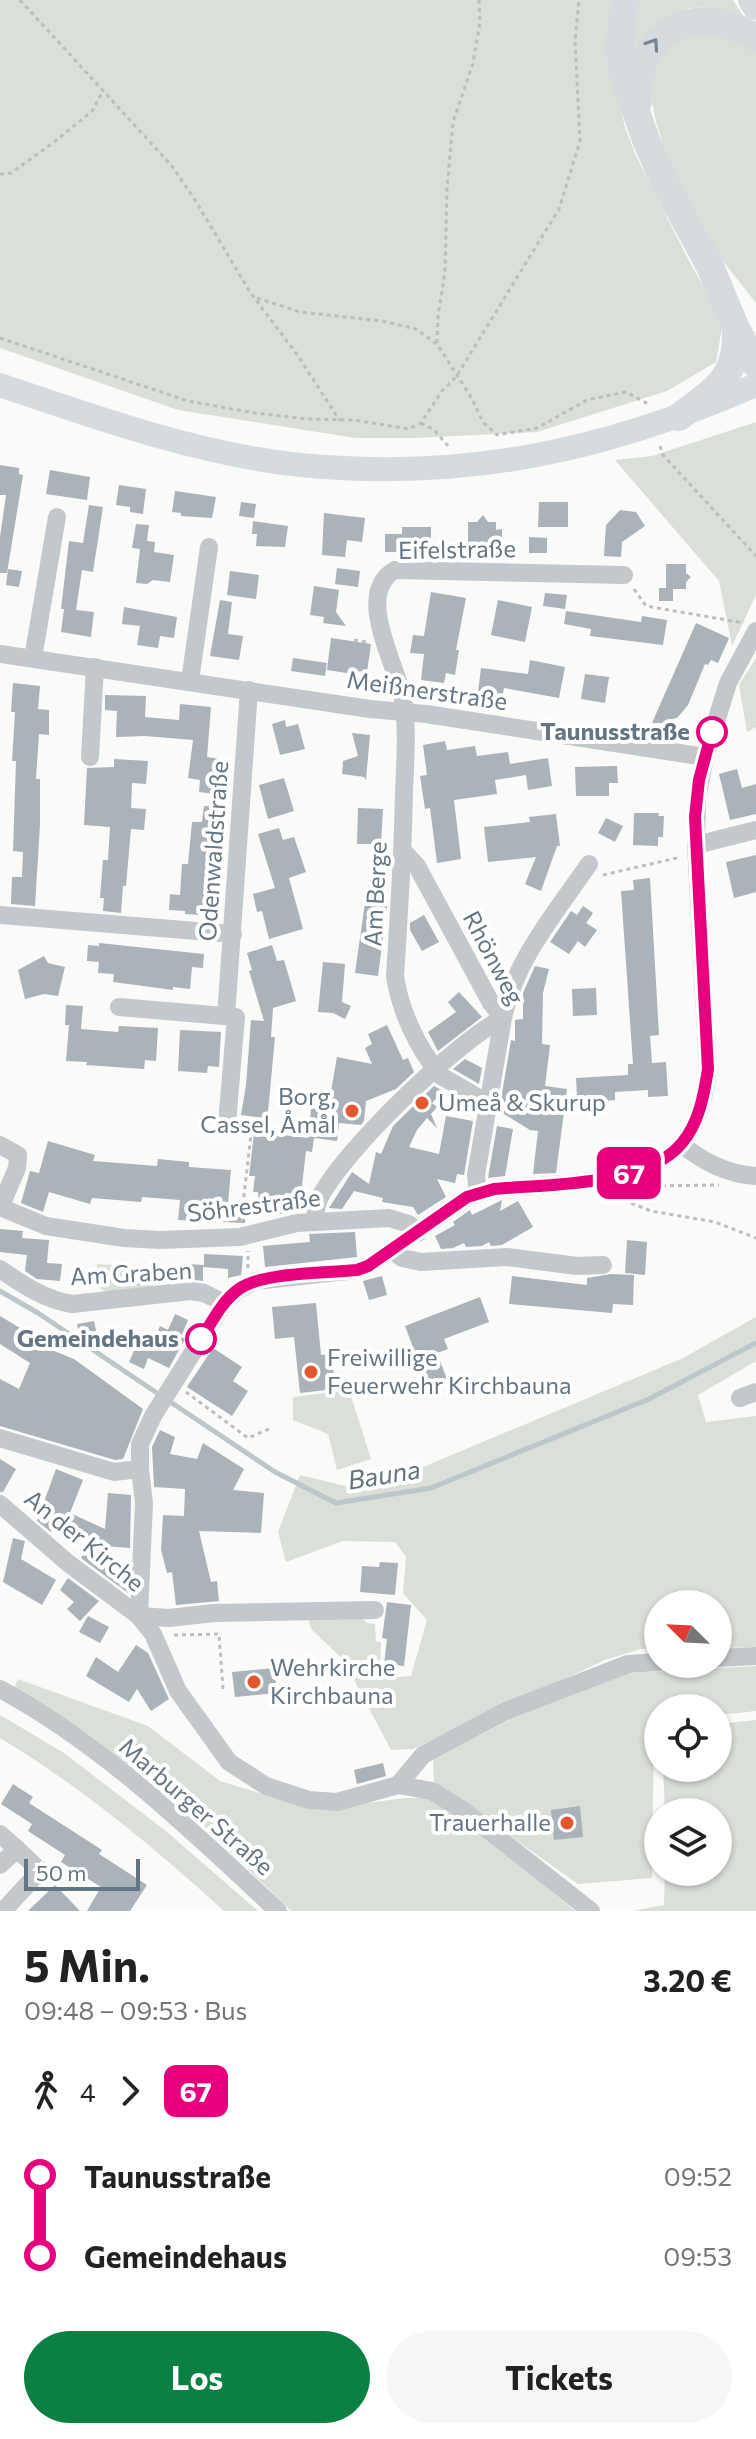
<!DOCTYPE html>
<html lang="de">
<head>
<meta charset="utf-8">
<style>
  body { margin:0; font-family:Commissioner,sans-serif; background:#f6f6f6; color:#222; height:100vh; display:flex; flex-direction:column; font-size:30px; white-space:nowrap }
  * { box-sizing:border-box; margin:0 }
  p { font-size:26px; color:#767676 }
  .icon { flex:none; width:44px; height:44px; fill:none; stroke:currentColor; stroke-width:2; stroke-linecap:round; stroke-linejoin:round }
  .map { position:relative; height:1911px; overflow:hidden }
  .details { display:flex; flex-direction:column; background:#fff; flex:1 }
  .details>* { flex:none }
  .badge { padding:0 16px; border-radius:12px; font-size:28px; line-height:52px }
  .needle { width:52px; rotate:294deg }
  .fabs { position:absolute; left:644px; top:1590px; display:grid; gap:16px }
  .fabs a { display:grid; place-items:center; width:88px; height:88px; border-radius:50%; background:#fff; box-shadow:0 2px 6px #0004; font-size:40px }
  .scale { position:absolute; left:24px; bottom:20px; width:116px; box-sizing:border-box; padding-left:8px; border:4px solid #657683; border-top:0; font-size:22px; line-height:28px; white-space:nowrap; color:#657683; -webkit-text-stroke:6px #fff; paint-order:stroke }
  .map>.badge { position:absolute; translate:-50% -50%; box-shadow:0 0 0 4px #fff }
  .legs { display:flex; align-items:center; gap:12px; height:88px; padding:0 24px; font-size:26px }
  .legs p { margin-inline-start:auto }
  .summary { display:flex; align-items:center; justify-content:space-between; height:136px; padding:0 24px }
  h1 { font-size:44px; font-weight:700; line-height:60px }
  .cta { display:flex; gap:16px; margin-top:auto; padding:16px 24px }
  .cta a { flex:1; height:92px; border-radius:48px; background:#0b8043; color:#fff; font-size:32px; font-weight:700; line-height:92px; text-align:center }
  .cta a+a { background:#f6f6f6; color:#222 }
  ul { padding:0 24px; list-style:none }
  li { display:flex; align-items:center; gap:28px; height:80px; font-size:30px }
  li i { display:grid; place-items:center; width:12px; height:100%; margin:0 10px; background:currentColor }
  li i::after { content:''; width:20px; height:20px; margin:-10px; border:6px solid; border-radius:50%; background:#fff }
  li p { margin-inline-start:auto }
  li:first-child i { background:linear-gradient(#0000 50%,currentColor 0) }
  li:last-child i { background:linear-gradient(currentColor 50%,#0000 0) }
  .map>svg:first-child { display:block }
  .green { fill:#dadfd7 }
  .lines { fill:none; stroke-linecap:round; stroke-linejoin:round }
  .stream { stroke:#bbc7cb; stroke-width:5 }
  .building { fill:#aab3b9 }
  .path { stroke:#bbbfc2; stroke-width:3; stroke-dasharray:4 4; stroke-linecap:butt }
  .minor { stroke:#c3c8cc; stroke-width:18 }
  .major { stroke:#d6dbdf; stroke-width:24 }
  .highway { stroke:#d6dbdf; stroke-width:28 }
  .oneway { stroke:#768591 }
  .line-1-casing { stroke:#fff; stroke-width:18 }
  .line-1 { stroke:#e6007e; stroke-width:12 }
  .stop-1-dot { fill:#fff; stroke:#e6007e; stroke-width:4 }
  .poi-dot { fill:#e4572e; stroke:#fff; stroke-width:3 }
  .labels { text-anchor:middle; stroke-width:8; stroke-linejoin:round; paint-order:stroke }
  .street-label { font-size:24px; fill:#657683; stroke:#fff }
  .stop-label { font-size:24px; font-weight:bold; fill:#657683; stroke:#fff; text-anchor:end }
  .poi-label { font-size:24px; fill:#657683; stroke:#fff; text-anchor:start }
  .water-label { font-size:26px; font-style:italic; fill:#60757c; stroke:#fff }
</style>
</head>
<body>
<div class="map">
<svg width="756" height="1911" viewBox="0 0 756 1911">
  <rect width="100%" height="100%" fill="#fafaf8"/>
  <g class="green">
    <polygon points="0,0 612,0 611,70 625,127 636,156 688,259 723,322 716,362 667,391 537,432 416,438 356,438 178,410 0,348"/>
    <path d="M635,0H733L744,17C721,7 686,0 665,20C654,31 645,49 635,62L627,57Z"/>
    <polygon points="706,24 751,45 756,52 756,303 726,265 694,216 666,153 656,122 649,85 660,44"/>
    <polygon points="756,422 756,595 732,646 719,581 615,460 652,456"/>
    <polygon points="756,658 756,727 747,732 739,685"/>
    <polygon points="97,1264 154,1268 153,1287 107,1292 96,1286"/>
    <polygon points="756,1317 756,1361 698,1395 706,1422 756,1416 756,1647 718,1648 718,1604 658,1604 658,1648 641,1649 605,1660 413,1749 391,1750 355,1682 357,1681 348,1679 348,1664 311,1629 307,1613 359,1615 367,1623 375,1624 376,1641 381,1642 380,1665 388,1667 387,1678 411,1676 427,1620 403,1593 406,1557 395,1542 343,1541 286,1562 278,1532 300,1475 366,1491 683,1358"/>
    <polygon points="349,1390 371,1459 337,1470 328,1434 293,1420 293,1397"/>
    <polygon points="756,1666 756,1711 718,1715 718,1708 658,1708 658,1722 654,1723 652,1878 578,1884 434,1782 433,1760 511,1719 628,1673"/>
    <polygon points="18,1679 148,1726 220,1781 315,1810 405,1798 428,1798 489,1839 575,1911 291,1911 187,1809 87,1733 14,1688"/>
    <path d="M0,1715L64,1753L167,1832L258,1911H224C155,1848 80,1786 0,1738Z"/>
    <polygon points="756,1720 756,1911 633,1911 664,1905 665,1872 718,1872 718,1812 665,1812 663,1768 718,1768 718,1724"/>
  </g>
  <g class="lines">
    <g class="stream">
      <polyline points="0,1291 38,1313 160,1395"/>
      <polyline points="169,1401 275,1472 336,1503 431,1488 649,1399 756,1343"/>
    </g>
  </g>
  <g class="building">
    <polygon points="0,465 19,468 19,474 23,475 7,573 0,573 0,537 6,495 0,495"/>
    <polygon points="50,470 90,477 87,500 46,494"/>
    <polygon points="119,485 146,489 143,514 130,512 130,507 116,505"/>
    <polygon points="175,491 216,497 212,518 181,516 181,513 172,512"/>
    <polygon points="241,502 256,504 254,518 239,516"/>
    <polygon points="539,502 568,502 568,527 538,527"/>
    <polygon points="89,505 103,507 93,572 82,570 76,610 94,612 91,637 61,632 64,609 61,609 69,541 83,543"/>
    <polygon points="620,510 636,512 645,526 622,542 621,557 604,556 606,525"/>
    <polygon points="324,513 365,518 362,542 347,540 345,557 322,555"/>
    <polygon points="483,515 488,522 496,522 496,530 502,529 502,544 483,544 483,553 468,553 468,522 477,522"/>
    <polygon points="253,521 288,526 285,547 256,546 257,534 252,534"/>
    <polygon points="136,524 149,525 147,541 155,542 154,552 174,555 170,582 153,580 147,584 136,583 140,549 132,548"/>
    <polygon points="402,527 431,527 431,549 403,548 403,552 385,552 385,534 402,534"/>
    <polygon points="529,537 547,538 547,553 529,553"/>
    <polygon points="666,564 686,564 686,573 691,577 686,582 686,589 673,589 673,601 659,601 659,588 666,588"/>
    <polygon points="337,568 360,571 358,587 335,584"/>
    <polygon points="8,569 22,571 19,587 6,585"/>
    <polygon points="230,571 259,575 256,599 227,595"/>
    <polygon points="314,586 339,590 336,612 346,626 323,623 324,617 310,615"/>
    <polygon points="431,592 466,598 456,650 459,650 455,675 446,673 444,683 421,680 424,654 410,653 413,635 424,636"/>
    <polygon points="545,593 567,595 565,609 543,606"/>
    <polygon points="220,600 232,602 228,634 243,636 239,660 210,656"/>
    <polygon points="498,600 532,607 525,642 491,635"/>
    <polygon points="124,607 177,617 174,638 160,636 158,648 137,645 140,626 122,624"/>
    <polygon points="566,611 641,622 642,616 667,620 663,645 590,636 591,629 564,624"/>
    <polygon points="696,623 729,638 718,663 711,660 708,665 705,664 688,705 678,717 664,723 652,723"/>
    <polygon points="331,638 371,644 367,672 354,671 353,674 327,670"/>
    <polygon points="293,658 327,663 325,676 291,671"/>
    <polygon points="530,660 565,667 559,698 504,688 501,704 477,701 481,668 528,674"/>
    <polygon points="585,674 609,677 605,703 581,699"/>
    <polygon points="13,683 40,686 38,709 49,710 49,735 39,734 36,779 40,779 40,825 35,906 11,904 12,877 22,877 23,852 13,851 16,761 12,761 15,712 11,712"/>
    <polygon points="105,695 146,696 145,717 179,720 180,704 211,707 207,757 220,759 215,794 199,792 200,780 188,778 193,740 145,736 116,737 117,711 105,710"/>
    <polygon points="285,720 286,727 298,724 305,749 280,755 272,724"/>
    <polygon points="352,733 370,735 366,780 364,777 342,774 343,761 358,756"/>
    <polygon points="445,741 447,750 475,746 477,756 508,752 510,764 548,758 552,786 528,790 526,775 495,780 497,794 454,800 461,859 437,863 430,808 425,809 420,776 427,775 423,745"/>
    <polygon points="114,759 148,761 146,784 132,783 131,808 146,809 144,830 131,829 126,886 123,886 121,913 103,911 104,898 100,898 103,860 108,860 110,827 84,825 87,768 114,767"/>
    <polygon points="617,766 618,783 609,783 609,796 576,796 575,767"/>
    <polygon points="737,769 742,788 756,784 756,814 730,820 719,774"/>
    <polygon points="284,778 294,811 268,819 259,785"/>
    <polygon points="204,806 221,807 214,879 219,879 216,916 185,914 185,911 169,910 170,894 180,895 182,864 188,864 192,822 202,822"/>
    <polygon points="358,808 383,809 381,844 357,844"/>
    <polygon points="634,813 659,813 658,816 664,816 663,837 658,837 658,846 633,845"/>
    <polygon points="556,814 560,846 557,846 541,891 525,884 536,857 488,862 484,827 530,822 529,817"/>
    <polygon points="606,818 623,826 615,842 598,833"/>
    <polygon points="279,828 283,840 294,837 306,872 289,878 303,929 269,939 262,911 257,912 253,894 275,888 258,834"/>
    <polygon points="756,855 756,892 734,898 726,862"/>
    <polygon points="650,878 659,1035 650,1036 652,1063 666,1062 668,1096 648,1097 648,1090 615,1092 615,1100 604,1101 604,1106 589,1107 589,1096 577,1096 576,1078 628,1075 628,1064 633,1064 621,891 634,890 633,880"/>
    <polygon points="365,903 387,906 378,976 355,973"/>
    <polygon points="583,906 593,913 586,923 597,930 585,947 578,941 569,954 550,942 571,911 577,915"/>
    <polygon points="424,915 439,942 422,951 410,930 410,923"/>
    <polygon points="99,943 204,954 203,968 192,967 190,989 173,987 173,990 113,982 114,974 98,973 99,962 87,961 88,945 99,946"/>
    <polygon points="272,945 277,961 284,960 296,1001 273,1008 271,1037 275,1037 266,1133 308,1138 313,1090 331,1091 337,1057 372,1064 365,1048 372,1044 368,1034 387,1025 403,1060 408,1058 414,1072 396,1089 366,1101 364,1121 361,1125 339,1123 337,1141 314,1138 312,1152 306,1151 301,1194 285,1193 282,1214 260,1211 258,1192 253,1192 255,1176 249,1176 256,1117 241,1115 246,1085 251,1020 264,1021 249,971 252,970 247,953"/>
    <polygon points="44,956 48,963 65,967 58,996 44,994 25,999 18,970"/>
    <polygon points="323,962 345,964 342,1002 351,1006 345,1019 333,1013 318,1012"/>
    <polygon points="535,966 549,969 543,993 542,1044 550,1045 545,1086 567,1089 556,1173 533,1174 538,1131 530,1130 499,1111 511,1040 515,1041 515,1020 523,1019 523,993"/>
    <polygon points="596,988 597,1015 573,1016 572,989"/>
    <polygon points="459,992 482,1017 438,1051 428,1032 456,1012 448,1002"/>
    <polygon points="66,1005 83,1006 81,1029 118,1032 119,1026 158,1028 156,1061 145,1060 144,1069 86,1065 87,1062 66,1061 69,1025 65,1025"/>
    <polygon points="180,1030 221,1032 219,1067 208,1066 207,1073 178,1071"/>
    <polygon points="465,1059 482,1068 479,1084 453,1069"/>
    <polygon points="434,1086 443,1091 432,1103 437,1107 431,1114 437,1128 427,1118 417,1130 409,1147 439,1154 446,1116 473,1121 464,1175 457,1174 455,1183 437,1179 446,1197 418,1215 413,1207 382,1202 383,1198 354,1191 342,1209 329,1208 352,1172 369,1184 376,1152 381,1154 393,1126"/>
    <polygon points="497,1126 513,1129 505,1176 488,1178"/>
    <polygon points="48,1141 95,1155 93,1161 157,1166 158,1159 189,1162 189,1167 231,1170 228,1204 246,1206 245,1223 178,1220 180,1200 142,1197 141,1202 92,1198 90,1204 49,1192 43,1212 21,1203 30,1171 39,1173"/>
    <polygon points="502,1200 500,1211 518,1201 533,1227 502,1245 491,1246 489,1242 482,1246 466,1247 464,1243 453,1248 441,1249 435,1236 455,1225 453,1222 470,1210 472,1215"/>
    <polygon points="0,1229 23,1231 22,1238 49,1240 47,1263 62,1264 60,1281 37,1279 25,1271 27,1255 0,1252"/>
    <polygon points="355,1232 357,1257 265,1267 263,1246 310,1242 309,1234"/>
    <polygon points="627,1240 647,1242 645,1275 625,1273"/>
    <polygon points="204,1254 243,1256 241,1275 228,1278 228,1269 203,1267 203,1281 187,1279 188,1264 204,1265"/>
    <polygon points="138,1271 153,1271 153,1283 137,1285"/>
    <polygon points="611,1274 634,1275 633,1305 613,1304 612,1313 509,1304 512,1276 587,1285 587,1278"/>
    <polygon points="382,1276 387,1295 369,1300 363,1281"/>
    <polygon points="480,1297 489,1322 444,1339 448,1349 437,1353 447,1379 428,1387 405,1326"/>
    <polygon points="316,1303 321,1355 332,1354 335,1389 300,1393 294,1337 275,1339 272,1307"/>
    <polygon points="175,1314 188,1320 181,1337 185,1339 169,1368 148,1358 144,1369 129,1362 137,1344 150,1350 160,1326 168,1330"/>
    <polygon points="0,1316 35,1337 32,1342 74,1359 143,1409 123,1459 115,1460 0,1426 0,1379 19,1389 30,1363 0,1344"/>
    <polygon points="94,1321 97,1335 80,1339 77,1324"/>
    <polygon points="213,1348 242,1367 233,1381 248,1391 232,1416 187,1387"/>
    <polygon points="160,1430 175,1437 170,1454 197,1459 203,1443 244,1469 233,1490 264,1493 261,1533 199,1531 211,1582 217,1581 219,1601 176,1605 172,1572 167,1573 161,1550 163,1515 184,1516 185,1489 154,1487 152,1447"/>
    <polygon points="0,1459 16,1469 3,1492 0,1492"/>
    <polygon points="56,1469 83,1480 70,1513 105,1529 108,1493 131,1495 130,1548 91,1545 53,1529 51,1532 37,1521"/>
    <polygon points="13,1538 25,1541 21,1559 56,1580 42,1605 3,1582"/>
    <polygon points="87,1549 129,1577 128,1593 81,1558"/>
    <polygon points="380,1562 398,1563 395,1595 360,1592 362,1566 379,1567"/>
    <polygon points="68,1578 99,1601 80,1621 67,1609 74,1602 60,1590"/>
    <polygon points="387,1602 411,1605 404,1666 384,1664 387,1639 382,1638"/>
    <polygon points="88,1616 109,1627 100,1643 79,1632"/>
    <polygon points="136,1645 148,1653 169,1699 151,1711 137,1689 129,1702 86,1676 96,1657 118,1672"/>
    <polygon points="274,1668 277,1693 235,1697 232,1672"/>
    <polygon points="383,1763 386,1776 357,1784 354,1770"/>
    <polygon points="13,1784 33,1797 29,1803 102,1850 99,1854 147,1885 130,1911 87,1911 101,1887 61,1862 65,1855 28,1831 32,1824 1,1804"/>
    <polygon points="580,1806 583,1837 554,1840 551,1810"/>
    <polygon points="55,1885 80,1911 28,1911"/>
  </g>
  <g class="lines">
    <g class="path">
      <polyline points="20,0 171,165 195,200 250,292 296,353 340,421"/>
      <polyline points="0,174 11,173 53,143 92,111 103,91"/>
      <polyline points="257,298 300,312 382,321 416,329 437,344 471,397 483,422 497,435 537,428 587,400 626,392 650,405"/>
      <polyline points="0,338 188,401 255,413 307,419 354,420 409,429 421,423 442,391 456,377 559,209 580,141 575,40 579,0"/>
      <polyline points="437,343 438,316 445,272 447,188 453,122 473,63 480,22 479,0"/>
      <polyline points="421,423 434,430 450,448"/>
      <polyline points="660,446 663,455 756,556"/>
      <polyline points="634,589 646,606 744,623"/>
      <polyline points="354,640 366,642"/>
      <polyline points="603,875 681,857"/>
      <polyline points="646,1186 719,1185"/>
      <polyline points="609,1194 651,1211 715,1222 756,1238"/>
      <polyline points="241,1221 252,1126 243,1125"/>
      <polyline points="248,1268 248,1251"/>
      <polyline points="186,1392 248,1438 269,1429"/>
      <polyline points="174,1635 219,1634 223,1689"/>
    </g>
    <g class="minor">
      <polyline points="0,654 370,709 426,714 705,757"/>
      <polyline points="33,658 57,517"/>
      <polyline points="190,681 209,547"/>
      <polyline points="90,757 95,667"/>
      <polyline points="696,845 756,830"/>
      <polyline points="403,851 417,866 491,1003 503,1018 476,1175 478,1193"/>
      <polyline points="0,915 233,934"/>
      <polyline points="119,1007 236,1017 227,1123"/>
      <polyline points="226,1016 249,690"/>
      <path d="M486,1102L441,1076C418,1049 400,1011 395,976C399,915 403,854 404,792C405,762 408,730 403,700C398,666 353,594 395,570L624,575"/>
      <path d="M681,1144C704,1162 726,1174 756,1176"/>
      <polyline points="0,1145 18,1155 17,1168 0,1208"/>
      <polyline points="0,1207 46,1226 124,1238 160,1240 240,1237 297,1223 389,1218 409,1224 418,1233"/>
      <path d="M315,1221C315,1213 316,1205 320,1197C345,1149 455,1043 503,1018C515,960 556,912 589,864"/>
      <polyline points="392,1250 402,1258 421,1262 507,1257 577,1266 603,1265"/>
      <path d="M0,1269C22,1284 45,1300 72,1304L191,1291L204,1293L224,1303"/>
      <polyline points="740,1398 756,1392"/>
      <polyline points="0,1438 114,1472 140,1469"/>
      <polyline points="0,1504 68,1563 139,1616 153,1634 178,1691 229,1762 266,1786 309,1800 337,1802 398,1785 432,1791 464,1811 591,1911"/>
      <path d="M139,1616L144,1503L140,1469V1444L153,1416L210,1325L224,1303L238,1290L255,1281L357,1270L368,1266L467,1197L494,1189C546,1184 646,1187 682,1143C699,1123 705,1095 708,1069L696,845L697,798L705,757L728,683L756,631"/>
      <polyline points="139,1616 169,1618 214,1613 375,1610"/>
      <polyline points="718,1658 756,1656"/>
      <path d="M0,1689C105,1746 191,1830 278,1911"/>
      <polyline points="398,1785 423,1755 506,1711 628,1664 658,1662"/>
      <polyline points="0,1834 17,1849 0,1865"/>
      <polyline points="3,1911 40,1871 17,1849"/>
    </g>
    <path class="major" d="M0,385C94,417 201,455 300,465C465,481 605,451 756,385"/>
    <g class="highway">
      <polyline points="625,0 619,50 624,77 646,140 665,183 710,266 736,329 756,364"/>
      <polyline points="752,0 756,6"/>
      <path d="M638,102C635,29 697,0 756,38"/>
      <path d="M679,417C715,389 738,379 736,329"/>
    </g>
  </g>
  <defs><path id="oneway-chevron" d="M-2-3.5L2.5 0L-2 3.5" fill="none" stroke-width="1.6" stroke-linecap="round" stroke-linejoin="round" transform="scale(2)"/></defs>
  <use class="oneway" href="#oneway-chevron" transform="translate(653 44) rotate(-56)"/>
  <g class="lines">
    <defs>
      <path id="line-1" d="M201,1339C212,1322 222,1301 239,1289C262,1272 328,1273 357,1270L368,1266L467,1197L494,1189C546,1184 646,1187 682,1143C699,1123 704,1095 708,1069L695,817L699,780L712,732"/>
    </defs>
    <use href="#line-1" class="line-1-casing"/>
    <use href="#line-1" class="line-1"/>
  </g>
  <g class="stop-1-dot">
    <circle cx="712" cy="732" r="14"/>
    <circle cx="201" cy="1339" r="14"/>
  </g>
  <g class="poi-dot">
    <circle cx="422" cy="1103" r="8"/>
    <circle cx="352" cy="1111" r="8"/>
    <circle cx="311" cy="1372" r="8"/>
    <circle cx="254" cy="1682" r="8"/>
    <circle cx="567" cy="1823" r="8"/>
  </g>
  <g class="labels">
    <g class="street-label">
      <text transform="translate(457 550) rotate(-1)" y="8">Eifelstraße</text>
      <text transform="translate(427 691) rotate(8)" y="8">Meißnerstraße</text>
      <text transform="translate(214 851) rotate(-86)" y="8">Odenwaldstraße</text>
      <text transform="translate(376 894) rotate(-87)" y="8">Am Berge</text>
      <text transform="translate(493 958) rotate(62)" y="8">Rhönweg</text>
      <text transform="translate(254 1206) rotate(-7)" y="8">Söhrestraße</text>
      <text transform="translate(131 1274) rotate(-3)" y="8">Am Graben</text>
      <text transform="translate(84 1541) rotate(39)" y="8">An der Kirche</text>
      <text transform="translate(196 1807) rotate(41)" y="8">Marburger Straße</text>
    </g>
    <g class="stop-label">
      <text x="690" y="740">Taunusstraße</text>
      <text x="179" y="1347">Gemeindehaus</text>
    </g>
    <g class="poi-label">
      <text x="336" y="1105" text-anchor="end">Borg,<tspan x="336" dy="28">Cassel, Åmål</tspan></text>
      <text x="438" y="1111">Umeå &amp; Skurup</text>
      <text x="327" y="1366">Freiwillige<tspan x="327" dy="28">Feuerwehr Kirchbauna</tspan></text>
      <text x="270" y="1676">Wehrkirche<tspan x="270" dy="28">Kirchbauna</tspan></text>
      <text x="551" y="1831" text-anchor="end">Trauerhalle</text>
    </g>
    <g class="water-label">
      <text transform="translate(384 1475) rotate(-9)" y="9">Bauna</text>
    </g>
  </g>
</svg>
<div class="fabs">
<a><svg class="needle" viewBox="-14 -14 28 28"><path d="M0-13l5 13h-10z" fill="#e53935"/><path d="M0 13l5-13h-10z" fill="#767676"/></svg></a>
<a><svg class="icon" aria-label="locate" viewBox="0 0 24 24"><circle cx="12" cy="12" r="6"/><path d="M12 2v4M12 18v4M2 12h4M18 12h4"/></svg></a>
<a><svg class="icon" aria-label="layers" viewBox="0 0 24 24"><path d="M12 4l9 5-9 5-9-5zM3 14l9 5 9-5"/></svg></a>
</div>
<div class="scale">50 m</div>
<b class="badge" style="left:629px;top:1173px;background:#e6007e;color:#fff">67</b>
</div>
<section class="details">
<div class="summary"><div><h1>5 Min.</h1><p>09:48 – 09:53 · Bus</p></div><b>3.20 €</b></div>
<div class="legs"><svg class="icon" aria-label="walk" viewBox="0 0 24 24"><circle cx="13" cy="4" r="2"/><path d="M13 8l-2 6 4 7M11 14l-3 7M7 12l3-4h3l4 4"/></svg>4<svg class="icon" aria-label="forward" viewBox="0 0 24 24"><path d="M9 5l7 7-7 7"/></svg><b class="badge" style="background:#e6007e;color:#fff">67</b></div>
<ul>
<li><i style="color:#e6007e"></i><b>Taunusstraße</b><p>09:52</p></li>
<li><i style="color:#e6007e"></i><b>Gemeindehaus</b><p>09:53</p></li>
</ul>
<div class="cta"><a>Los</a><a>Tickets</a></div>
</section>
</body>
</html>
